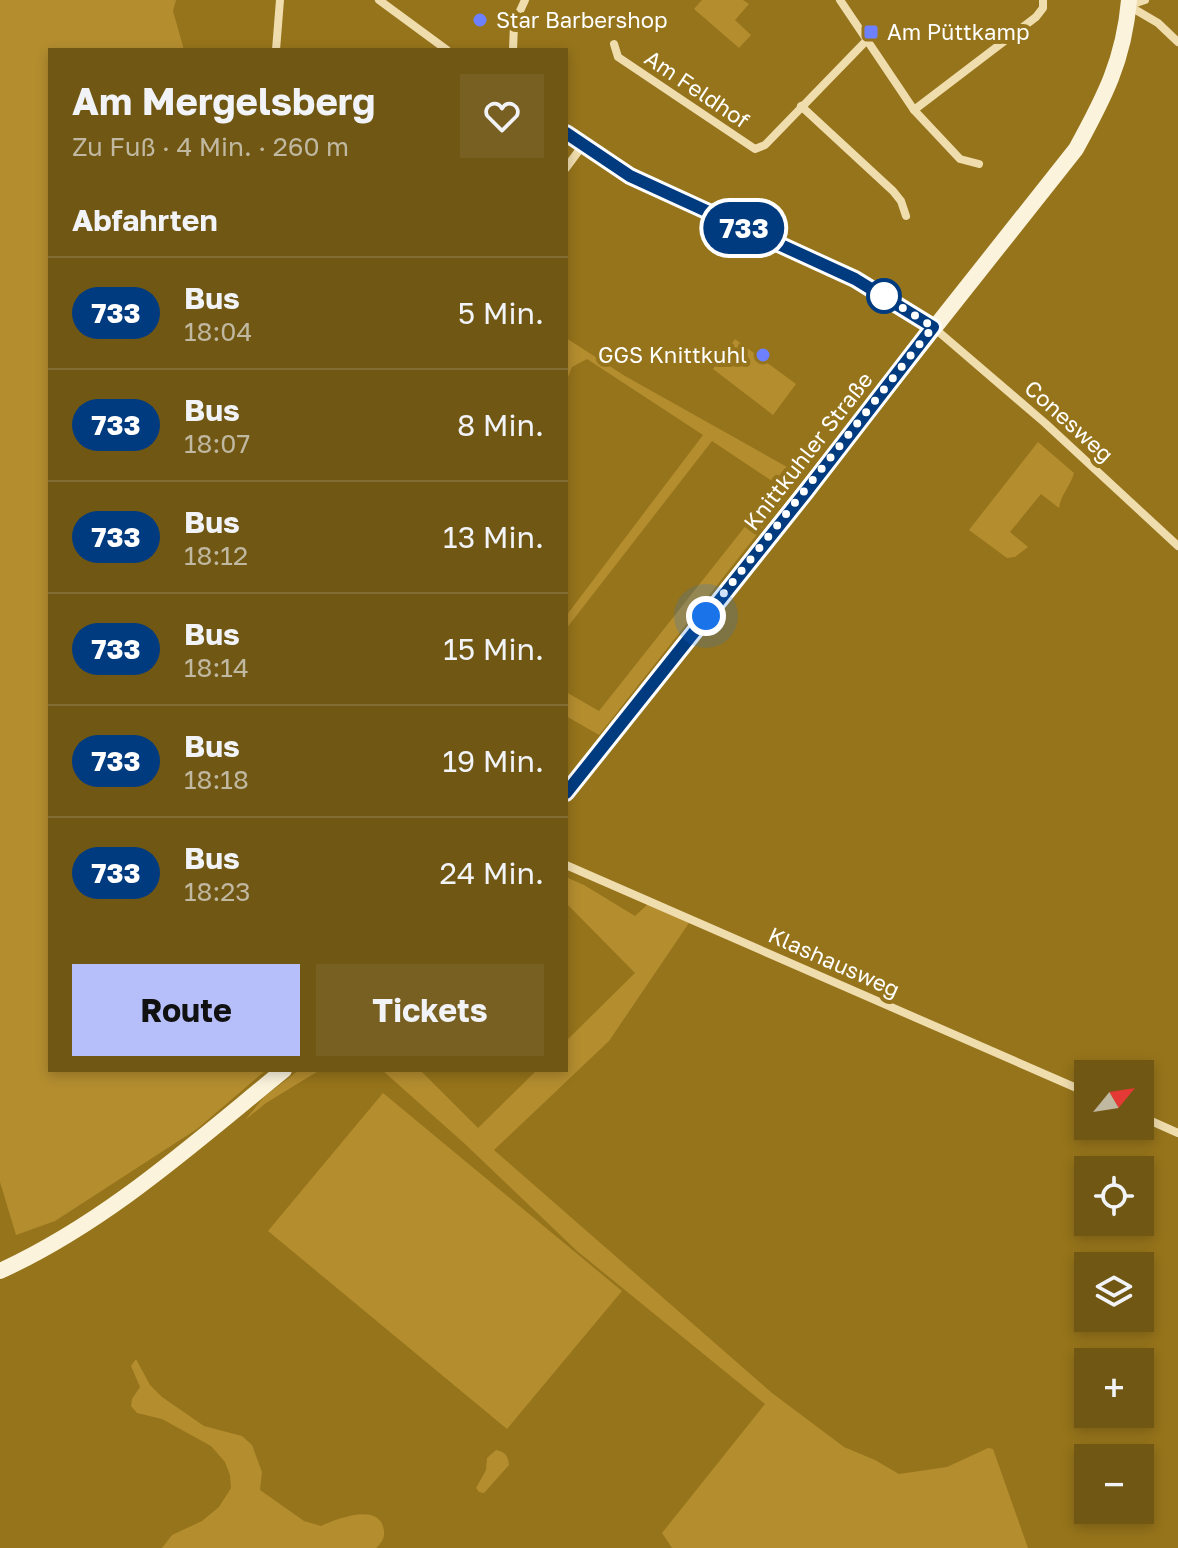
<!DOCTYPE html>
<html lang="de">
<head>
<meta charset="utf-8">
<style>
  body { margin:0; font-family:"Golos Text",sans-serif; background:#786022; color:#f1f3f6; height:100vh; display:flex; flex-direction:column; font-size:30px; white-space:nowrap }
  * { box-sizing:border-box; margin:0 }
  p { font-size:26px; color:#c0b8a0 }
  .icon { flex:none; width:44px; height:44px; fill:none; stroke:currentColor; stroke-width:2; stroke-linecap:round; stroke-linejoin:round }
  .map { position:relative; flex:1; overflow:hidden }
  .panel { position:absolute; left:48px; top:48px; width:520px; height:1024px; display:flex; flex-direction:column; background:#705714; border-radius:0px; box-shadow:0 4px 12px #0003 }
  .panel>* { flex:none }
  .badge { padding:0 16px; border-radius:26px; font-size:28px; line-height:52px }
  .needle { width:52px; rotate:60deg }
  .tools { position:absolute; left:1074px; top:1060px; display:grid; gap:16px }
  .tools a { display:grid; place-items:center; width:80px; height:80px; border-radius:0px; background:#705714; box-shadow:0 4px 12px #0003; font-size:40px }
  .you { position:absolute; width:40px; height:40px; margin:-20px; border:6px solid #fff; border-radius:50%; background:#1a73e8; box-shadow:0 0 0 12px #1a73e833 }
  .map>.badge { position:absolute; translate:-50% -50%; box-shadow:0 0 0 4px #fff }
  h2 { padding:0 24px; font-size:30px; line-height:72px }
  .round { display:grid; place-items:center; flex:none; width:84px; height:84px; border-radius:0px; background:#786022 }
  .head { display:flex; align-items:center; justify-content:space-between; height:136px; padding:0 24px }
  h1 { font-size:38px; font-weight:700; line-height:60px }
  .cta { display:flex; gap:16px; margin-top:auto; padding:16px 24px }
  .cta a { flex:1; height:92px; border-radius:0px; background:#b6bffa; color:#111; font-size:32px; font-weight:700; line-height:92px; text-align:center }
  .cta a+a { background:#786022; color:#f1f3f6 }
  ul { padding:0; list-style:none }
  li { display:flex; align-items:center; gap:24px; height:112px; padding:0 24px; border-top:2px solid #826d34 }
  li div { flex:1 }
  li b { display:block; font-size:30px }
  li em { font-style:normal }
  li .badge { min-width:88px; font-weight:700; text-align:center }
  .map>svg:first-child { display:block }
  .green { fill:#b48d2f }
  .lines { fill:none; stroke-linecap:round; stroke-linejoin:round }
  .street { stroke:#f0ddae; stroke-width:8 }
  .secondary { stroke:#fbf3dc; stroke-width:16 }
  .line-casing { stroke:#fff; stroke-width:18 }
  .line { stroke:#003b80; stroke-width:12 }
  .walk { stroke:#fff; stroke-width:8; stroke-dasharray:0 14.4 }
  .poi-dot { fill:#6d80ff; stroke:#96741b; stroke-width:3 }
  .stop-dot { fill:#fff; stroke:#003b80; stroke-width:4 }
  .labels { text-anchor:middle; stroke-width:8; stroke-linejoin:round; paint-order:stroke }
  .poi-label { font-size:22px; fill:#fff; stroke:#96741b; text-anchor:start }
  .street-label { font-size:22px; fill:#fff; stroke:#96741b }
</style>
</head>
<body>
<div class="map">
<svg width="1178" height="1548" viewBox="0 0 1178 1548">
  <rect width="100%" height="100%" fill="#96741b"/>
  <g class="green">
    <polygon points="0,0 176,0 173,11 184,50 50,50 50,1070 266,1070 197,1129 55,1221 16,1235 0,1182"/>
    <polygon points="702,0 743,0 749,4 735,20 751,35 739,48 694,9"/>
    <polygon points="566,338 625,376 803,476 599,735 566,716 566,692 599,711 778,485 712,441 566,629 566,616 703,435 587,359 572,367 566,382"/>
    <polygon points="735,339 796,384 773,415 713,369"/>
    <path d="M1038,442L1074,473C1070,487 1061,494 1059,508L1041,494L1010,532L1028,547L1015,557L1007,558L969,530Z"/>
    <polygon points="566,877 584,885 635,916 648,904 691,920 609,1041 494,1150 772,1393 844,1447 875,1460 899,1474 947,1467 988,1448 993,1449 1028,1548 672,1548 662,1533 765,1404 577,1251 465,1144 382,1070 420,1070 478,1128 537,1070 566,1070 566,1041 635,973 566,903"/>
    <polygon points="299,1070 320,1070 266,1103 245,1120 264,1097"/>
    <polygon points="383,1093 622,1291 507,1429 268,1231"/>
    <path d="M136,1359L150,1385L162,1397L204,1426L242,1436L252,1445L262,1472L260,1490L304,1521L321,1526C336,1519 381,1501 384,1531C385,1538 381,1543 376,1548H162L172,1535L202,1521L219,1507L231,1488L230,1475L225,1462L211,1446L162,1419L137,1413L131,1406L132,1399L140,1387L131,1366Z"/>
    <path d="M496,1450C505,1452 508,1455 509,1465L484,1493L479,1492L476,1488L486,1470L487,1458Z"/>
  </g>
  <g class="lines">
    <g class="street">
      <polyline points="379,0 447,50"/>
      <polyline points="840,0 914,110"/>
      <polyline points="1130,5 1145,0"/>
      <polyline points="1129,6 1158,23 1178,42"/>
      <polyline points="614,44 618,57 755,149 765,145 866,41"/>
      <polyline points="276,50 280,0"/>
      <polyline points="513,50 514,24 525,0"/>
      <polyline points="801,106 893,191 901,201 906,216"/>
      <polyline points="566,133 630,176 855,279 933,327 1045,423 1178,546"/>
      <polyline points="979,164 960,159 914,110 1036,17 1043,8 1043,0"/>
      <polyline points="566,168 583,145"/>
      <polyline points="566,865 1088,1093"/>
      <polyline points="1140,1116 1178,1133"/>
    </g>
    <g class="secondary">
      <path d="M566,793L1076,149C1104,98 1124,60 1129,0"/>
      <path d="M0,1271C107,1222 194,1143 284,1070"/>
    </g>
  </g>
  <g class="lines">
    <defs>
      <polyline id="line" points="566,133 630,176 855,279 933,327 805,493 566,793"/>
    </defs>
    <use href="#line" class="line-casing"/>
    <use href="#line" class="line"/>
    <polyline class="walk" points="706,616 933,327 884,296"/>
  </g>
  <g class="poi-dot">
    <circle cx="480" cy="20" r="8"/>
    <rect x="863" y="24" width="16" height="16" rx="4"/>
    <circle cx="763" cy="355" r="8"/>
  </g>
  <circle class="stop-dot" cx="884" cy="296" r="16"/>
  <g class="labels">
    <g class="poi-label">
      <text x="496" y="28">Star Barbershop</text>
      <text x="887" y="40">Am Püttkamp</text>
      <text x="747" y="363" text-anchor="end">GGS Knittkuhl</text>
    </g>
    <g class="street-label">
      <text transform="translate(697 89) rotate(34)" y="8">Am Feldhof</text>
      <text transform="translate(1069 421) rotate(42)" y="8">Conesweg</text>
      <text transform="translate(808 451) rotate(-52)" y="8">Knittkuhler Straße</text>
      <text transform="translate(834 962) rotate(24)" y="8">Klashausweg</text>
    </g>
  </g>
</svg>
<div class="tools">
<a><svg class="needle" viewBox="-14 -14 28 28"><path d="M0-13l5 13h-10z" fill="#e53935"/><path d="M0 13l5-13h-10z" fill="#c0b8a0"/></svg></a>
<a><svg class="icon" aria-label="locate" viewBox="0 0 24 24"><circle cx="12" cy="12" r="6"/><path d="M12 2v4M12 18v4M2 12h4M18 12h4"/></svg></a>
<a><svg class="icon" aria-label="layers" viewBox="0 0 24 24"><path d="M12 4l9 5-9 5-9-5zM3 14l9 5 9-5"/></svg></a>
<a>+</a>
<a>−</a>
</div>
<div class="you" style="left:706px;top:616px"></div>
<b class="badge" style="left:744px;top:228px;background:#003b80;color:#fff">733</b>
<section class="panel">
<div class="head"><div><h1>Am Mergelsberg</h1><p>Zu Fuß · 4 Min. · 260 m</p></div><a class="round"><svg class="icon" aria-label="heart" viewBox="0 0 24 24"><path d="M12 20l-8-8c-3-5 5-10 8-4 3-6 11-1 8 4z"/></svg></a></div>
<h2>Abfahrten</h2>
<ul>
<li><span class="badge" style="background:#003b80;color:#fff">733</span><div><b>Bus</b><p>18:04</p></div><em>5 Min.</em></li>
<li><span class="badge" style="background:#003b80;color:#fff">733</span><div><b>Bus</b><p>18:07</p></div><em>8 Min.</em></li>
<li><span class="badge" style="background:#003b80;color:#fff">733</span><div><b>Bus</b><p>18:12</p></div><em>13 Min.</em></li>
<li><span class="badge" style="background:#003b80;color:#fff">733</span><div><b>Bus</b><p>18:14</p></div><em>15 Min.</em></li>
<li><span class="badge" style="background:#003b80;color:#fff">733</span><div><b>Bus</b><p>18:18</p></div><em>19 Min.</em></li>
<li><span class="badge" style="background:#003b80;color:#fff">733</span><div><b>Bus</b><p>18:23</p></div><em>24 Min.</em></li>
</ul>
<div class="cta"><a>Route</a><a>Tickets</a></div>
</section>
</div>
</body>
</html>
